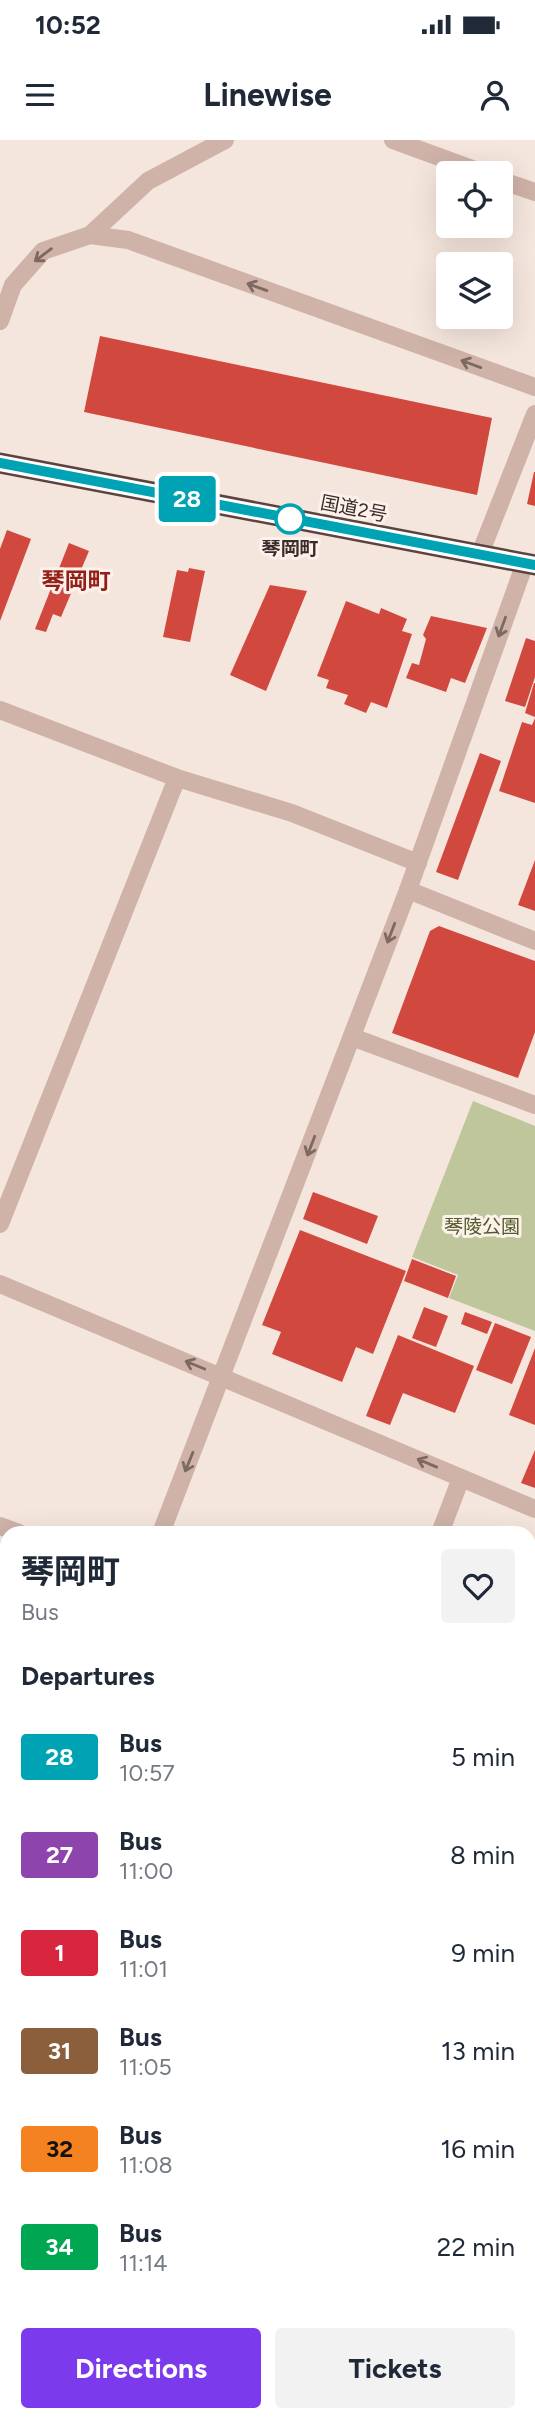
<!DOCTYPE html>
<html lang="en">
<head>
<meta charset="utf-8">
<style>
  body { margin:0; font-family:Figtree,"Noto Sans JP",sans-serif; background:#f2f2f3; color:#1f2937; height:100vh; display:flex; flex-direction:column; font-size:26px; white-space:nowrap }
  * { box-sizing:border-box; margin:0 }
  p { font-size:23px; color:#747a83 }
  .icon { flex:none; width:38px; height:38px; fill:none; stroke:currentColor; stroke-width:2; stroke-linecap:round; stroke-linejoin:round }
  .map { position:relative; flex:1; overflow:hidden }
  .side { position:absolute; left:0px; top:1386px; width:536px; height:896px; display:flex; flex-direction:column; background:#fff; border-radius:21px 21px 0 0; box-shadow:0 7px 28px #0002 }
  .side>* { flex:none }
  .badge { padding:0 14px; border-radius:5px; font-size:24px; line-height:46px }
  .controls { position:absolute; left:436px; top:21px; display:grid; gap:14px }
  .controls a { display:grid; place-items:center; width:77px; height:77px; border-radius:7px; background:#fff; box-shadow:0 7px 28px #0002; font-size:35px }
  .map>.badge { position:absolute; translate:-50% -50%; box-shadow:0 0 0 4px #fff }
  h2 { padding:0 21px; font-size:26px; line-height:63px }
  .round { display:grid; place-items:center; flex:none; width:74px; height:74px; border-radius:7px; background:#f2f2f3 }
  .head { display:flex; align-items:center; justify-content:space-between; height:119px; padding:0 21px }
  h1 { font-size:33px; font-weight:700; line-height:52px }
  .action { display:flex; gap:14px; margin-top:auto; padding:14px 21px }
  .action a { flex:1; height:80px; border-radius:7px; background:#7c3aed; color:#fff; font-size:28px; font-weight:700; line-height:80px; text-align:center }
  .action a+a { background:#f2f2f3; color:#1f2937 }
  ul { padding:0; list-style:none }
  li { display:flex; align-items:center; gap:21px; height:98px; padding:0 21px }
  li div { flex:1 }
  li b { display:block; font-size:26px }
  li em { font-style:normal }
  li .badge { min-width:77px; font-weight:700; text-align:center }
  .status { display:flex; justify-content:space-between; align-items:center; height:49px; padding:0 35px; background:#fff; direction:ltr }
  .status svg { height:19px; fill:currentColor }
  header { display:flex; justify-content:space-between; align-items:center; height:91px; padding:0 21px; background:#fff; font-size:32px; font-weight:700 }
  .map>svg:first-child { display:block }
  .green { fill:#bfc69c }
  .building { fill:#d1483f }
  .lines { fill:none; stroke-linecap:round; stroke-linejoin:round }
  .path { stroke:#bb9c92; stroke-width:4.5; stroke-dasharray:3.5 3.5; stroke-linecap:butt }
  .minor { stroke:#cfb2a8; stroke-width:18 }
  .highway { stroke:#5c433f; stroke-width:21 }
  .oneway { stroke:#7e6862 }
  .line-casing { stroke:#fff; stroke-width:16 }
  .line { stroke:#00a3b4; stroke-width:10 }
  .stop-dot { fill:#fff; stroke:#00a3b4; stroke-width:3.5 }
  .labels { text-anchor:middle; stroke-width:6; stroke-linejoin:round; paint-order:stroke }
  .street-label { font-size:19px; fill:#3b2b29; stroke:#fcf1eb }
  .stop-label { font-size:19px; font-weight:bold; fill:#3b2b29; stroke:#fcf1eb }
  .park-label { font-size:19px; fill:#525c2a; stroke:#fcf1eb }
  .quarter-label { font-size:23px; font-weight:bold; fill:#922019; stroke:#fcf1eb }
</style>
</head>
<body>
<div class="status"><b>10:52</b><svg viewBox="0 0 49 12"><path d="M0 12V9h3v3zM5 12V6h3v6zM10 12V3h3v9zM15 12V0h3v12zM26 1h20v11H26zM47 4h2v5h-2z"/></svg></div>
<header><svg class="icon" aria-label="menu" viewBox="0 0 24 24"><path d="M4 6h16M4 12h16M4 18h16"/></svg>Linewise<svg class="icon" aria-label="person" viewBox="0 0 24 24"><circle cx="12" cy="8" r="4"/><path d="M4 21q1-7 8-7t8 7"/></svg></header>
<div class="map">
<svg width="535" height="2282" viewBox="0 0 535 2282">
  <rect width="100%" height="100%" fill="#f5e6dd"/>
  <polygon class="green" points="473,961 535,986 535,1191 449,1158 458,1135 412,1117"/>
  <g class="building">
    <polygon points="100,196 492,278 477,355 84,272"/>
    <polygon points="534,332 535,332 535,366 527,364"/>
    <polygon points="7,390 31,399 0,481 0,409"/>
    <polygon points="69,403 89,411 61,477 53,474 46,492 35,489"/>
    <polygon points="189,428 205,431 190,502 163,497 177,430 188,432"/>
    <polygon points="270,445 307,451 266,551 230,535"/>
    <polygon points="346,461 379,474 381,468 407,479 402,491 412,494 387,568 371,562 366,573 344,564 348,555 326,548 329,540 317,536"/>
    <polygon points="431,476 487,488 465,543 451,538 446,552 406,538 412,523 419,525 426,499 423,495"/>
    <polygon points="526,498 535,501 535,537 525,567 505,561"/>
    <polygon points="534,543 535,543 535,577 525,573"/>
    <polygon points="535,578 535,663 499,651 522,582 532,585"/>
    <polygon points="480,613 501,621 458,740 436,732"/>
    <polygon points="535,720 535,771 518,765"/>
    <polygon points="439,786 535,821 535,892 518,938 392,893 430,791"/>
    <polygon points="313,1052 378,1076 367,1104 303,1079"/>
    <polygon points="300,1090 406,1131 373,1214 356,1207 342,1242 272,1214 281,1192 262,1185"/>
    <polygon points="412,1119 456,1136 448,1158 404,1141"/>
    <polygon points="424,1167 448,1176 436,1207 412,1198"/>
    <polygon points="465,1172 492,1182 487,1194 461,1184"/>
    <polygon points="495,1183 531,1197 512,1244 476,1230"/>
    <polygon points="398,1195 474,1226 455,1273 403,1253 390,1285 366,1276"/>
    <polygon points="535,1208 535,1285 509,1275"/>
    <polygon points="535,1310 535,1348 521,1343"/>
    <polygon points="0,1600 7,1602 7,1670 0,1668"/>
    <polygon points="0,1930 7,1932 7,1992 0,1989"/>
    <polygon points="0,2174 7,2177 7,2203 0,2200"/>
    <polygon points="0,2205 7,2208 7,2228 0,2244"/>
  </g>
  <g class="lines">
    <polyline class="path" points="0,1562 7,1565"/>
    <g class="minor">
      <polyline points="393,0 483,33"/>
      <polyline points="500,40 535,52"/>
      <polyline points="90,95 148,41 225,0"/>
      <polyline points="0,181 13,145 43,111 90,95 128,100 535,247"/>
      <polyline points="480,414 535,274"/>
      <polyline points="0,570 177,638 292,673 418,723"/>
      <polyline points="408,750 535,801"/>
      <polyline points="352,897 535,965"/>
      <polyline points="0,1084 177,638"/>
      <polyline points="0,1144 535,1369"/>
      <polyline points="0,1386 19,1393"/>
      <polyline points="161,1393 408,750 525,423"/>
      <polyline points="440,1393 461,1338"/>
      <polyline points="528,1566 535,1568"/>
      <polyline points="528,1732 535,1735"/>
      <polyline points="0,1745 7,1748"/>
      <polyline points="0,1805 7,1787"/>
      <polyline points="528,1947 535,1929"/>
      <polyline points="0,2281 2,2282"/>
      <polyline points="100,2282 103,2275"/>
      <polyline points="395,2282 398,2275"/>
    </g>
    <polyline class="highway" points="0,323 535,425"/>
  </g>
  <defs><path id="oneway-shaft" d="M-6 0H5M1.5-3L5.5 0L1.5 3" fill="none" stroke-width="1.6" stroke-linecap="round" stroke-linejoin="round" transform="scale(1.75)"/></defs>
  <g class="oneway">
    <use href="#oneway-shaft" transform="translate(43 115) rotate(143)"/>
    <use href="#oneway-shaft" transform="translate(257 147) rotate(-160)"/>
    <use href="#oneway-shaft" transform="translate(471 224) rotate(-160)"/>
    <use href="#oneway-shaft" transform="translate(502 487) rotate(110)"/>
    <use href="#oneway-shaft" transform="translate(391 793) rotate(111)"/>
    <use href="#oneway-shaft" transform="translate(311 1006) rotate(111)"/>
    <use href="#oneway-shaft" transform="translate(195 1225) rotate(-158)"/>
    <use href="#oneway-shaft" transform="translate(189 1322) rotate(112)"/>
    <use href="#oneway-shaft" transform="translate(427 1323) rotate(-157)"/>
  </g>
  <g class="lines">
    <defs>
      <polyline id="line" points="0,323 535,425"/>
    </defs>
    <use href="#line" class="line-casing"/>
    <use href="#line" class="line"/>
  </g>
  <circle class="stop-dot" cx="290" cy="379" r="14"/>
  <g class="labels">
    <g class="street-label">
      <text transform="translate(354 368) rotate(11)" y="7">国道2号</text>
    </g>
    <g class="stop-label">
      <text x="290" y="415">琴岡町</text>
    </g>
    <g class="park-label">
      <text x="482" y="1093">琴陵公園</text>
    </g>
    <g class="quarter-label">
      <text x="76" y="449">琴岡町</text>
    </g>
  </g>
</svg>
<div class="controls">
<a><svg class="icon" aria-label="locate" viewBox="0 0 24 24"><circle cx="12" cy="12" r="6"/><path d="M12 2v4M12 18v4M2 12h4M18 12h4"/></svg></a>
<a><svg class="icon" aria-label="layers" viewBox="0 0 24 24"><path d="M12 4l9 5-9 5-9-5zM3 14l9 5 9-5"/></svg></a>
</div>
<b class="badge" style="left:187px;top:359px;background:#00a3b4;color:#fff">28</b>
<section class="side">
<div class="head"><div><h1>琴岡町</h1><p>Bus</p></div><a class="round"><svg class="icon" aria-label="heart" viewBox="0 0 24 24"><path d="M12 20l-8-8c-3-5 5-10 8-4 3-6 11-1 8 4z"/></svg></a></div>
<h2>Departures</h2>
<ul>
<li><span class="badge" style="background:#00a3b4;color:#fff">28</span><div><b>Bus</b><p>10:57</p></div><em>5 min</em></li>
<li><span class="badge" style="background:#8e44ad;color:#fff">27</span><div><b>Bus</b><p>11:00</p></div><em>8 min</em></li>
<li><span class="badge" style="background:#d7263d;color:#fff">1</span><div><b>Bus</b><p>11:01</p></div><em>9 min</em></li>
<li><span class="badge" style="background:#8b5e3c;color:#fff">31</span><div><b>Bus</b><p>11:05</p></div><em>13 min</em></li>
<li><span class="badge" style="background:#f58220;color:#111">32</span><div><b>Bus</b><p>11:08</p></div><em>16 min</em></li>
<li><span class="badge" style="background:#00a651;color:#fff">34</span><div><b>Bus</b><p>11:14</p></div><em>22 min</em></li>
</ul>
<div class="action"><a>Directions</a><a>Tickets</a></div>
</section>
</div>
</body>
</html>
